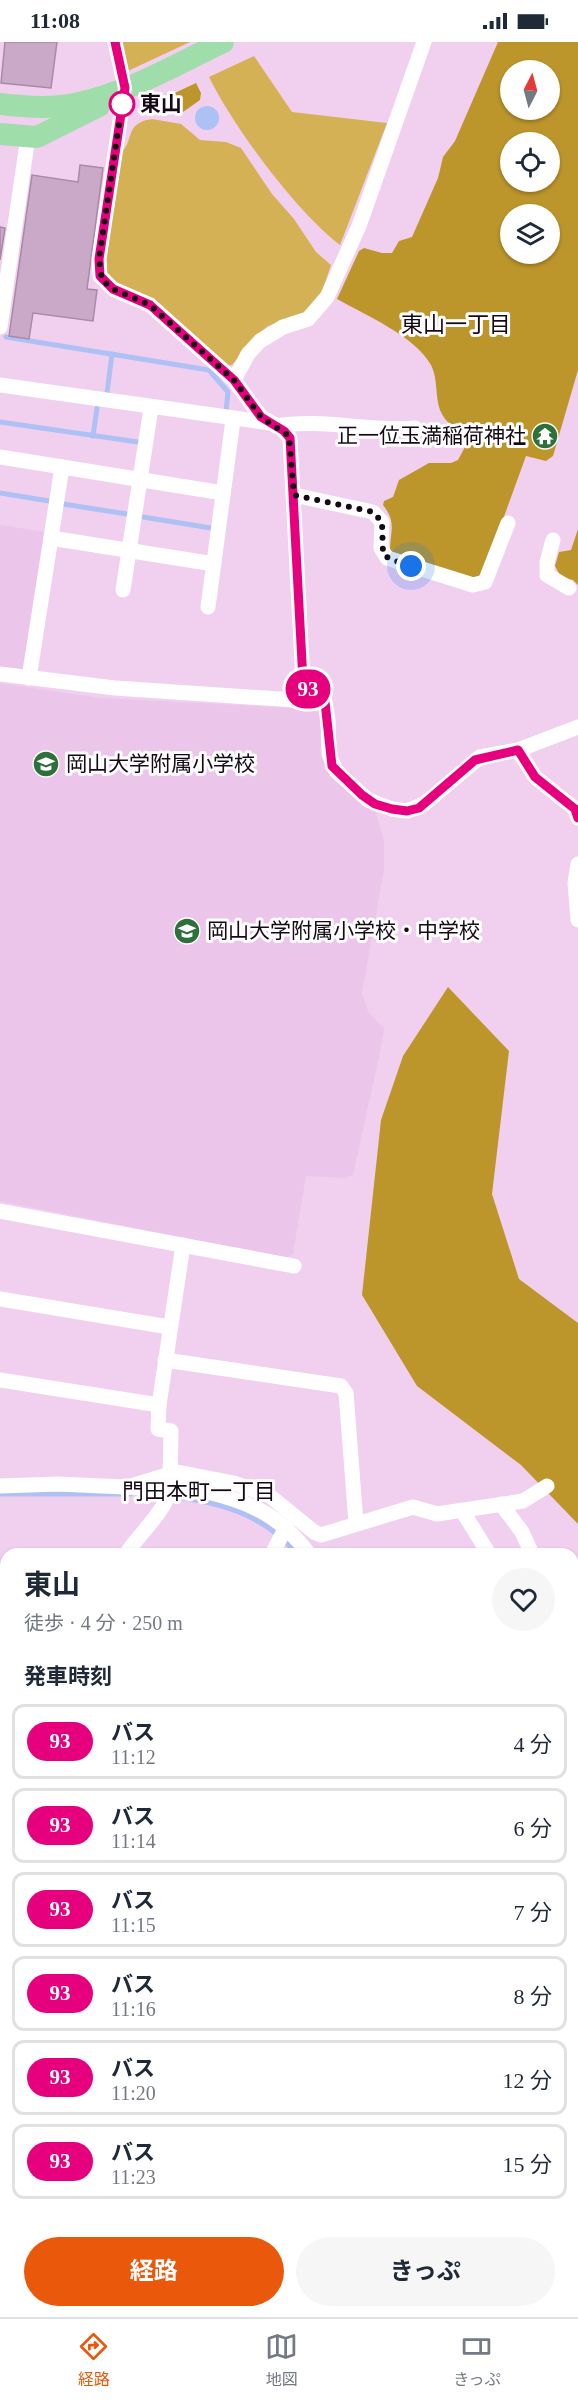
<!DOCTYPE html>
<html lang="ja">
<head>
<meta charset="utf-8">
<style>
  body { margin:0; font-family:"Times New Roman","Noto Sans JP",serif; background:#f6f6f7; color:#1f2937; height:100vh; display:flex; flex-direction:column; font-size:22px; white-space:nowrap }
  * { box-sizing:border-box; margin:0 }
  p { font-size:20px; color:#747a83 }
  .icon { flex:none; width:33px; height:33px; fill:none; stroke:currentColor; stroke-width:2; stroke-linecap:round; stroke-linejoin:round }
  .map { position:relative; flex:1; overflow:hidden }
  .panel { position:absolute; left:0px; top:1506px; width:579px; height:770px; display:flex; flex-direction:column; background:#fff; border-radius:18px 18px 0 0; box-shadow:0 2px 4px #0004 }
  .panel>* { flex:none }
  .badge { padding:0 12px; border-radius:20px; font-size:21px; line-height:39px }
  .needle { width:39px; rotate:6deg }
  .tools { position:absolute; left:500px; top:18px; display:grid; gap:12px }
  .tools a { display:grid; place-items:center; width:60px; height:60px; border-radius:50%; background:#fff; box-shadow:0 2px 4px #0004; font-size:30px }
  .you { position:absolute; width:30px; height:30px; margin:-15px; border:4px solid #fff; border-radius:50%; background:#1a73e8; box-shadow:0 0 0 9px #1a73e833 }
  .map>.badge { position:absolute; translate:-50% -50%; box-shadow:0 0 0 3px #fff }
  h2 { padding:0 24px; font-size:22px; line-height:54px }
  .round { display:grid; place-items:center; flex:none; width:63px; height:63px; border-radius:32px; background:#f6f6f7 }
  .headline { display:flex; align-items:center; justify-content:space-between; height:102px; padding:0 24px }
  h1 { font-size:28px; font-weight:700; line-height:45px }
  .primary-button { display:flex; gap:12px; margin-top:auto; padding:12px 24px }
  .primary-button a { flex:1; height:69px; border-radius:36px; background:#ea580c; color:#fff; font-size:24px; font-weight:700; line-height:69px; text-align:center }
  .primary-button a+a { background:#f6f6f7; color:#1f2937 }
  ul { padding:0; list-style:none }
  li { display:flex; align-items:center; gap:18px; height:75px; margin:0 12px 9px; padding:0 12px; border:3px solid #e0e1e3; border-radius:12px }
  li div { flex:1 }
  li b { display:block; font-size:22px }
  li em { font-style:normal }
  li .badge { min-width:66px; font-weight:700; text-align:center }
  .status { display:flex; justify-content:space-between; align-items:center; height:42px; padding:0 30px; background:#fff; direction:ltr }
  .status svg { height:16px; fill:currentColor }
  .tabs { display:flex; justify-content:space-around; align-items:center; height:84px; border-top:2px solid #e0e1e3; background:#fff; font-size:16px; color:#747a83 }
  .tabs a { display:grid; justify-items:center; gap:3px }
  .tabs .on { color:#ea580c }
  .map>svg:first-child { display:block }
  .built { fill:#ecc5ea }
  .green { fill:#d5b156 }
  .forest { fill:#bd962b; fill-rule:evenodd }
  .water { fill:#adc1f4 }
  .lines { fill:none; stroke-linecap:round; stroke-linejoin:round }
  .stream { stroke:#adc1f4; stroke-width:5 }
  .building { fill:#caa9c8; stroke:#a889a6; stroke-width:1.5 }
  .minor { stroke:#fff; stroke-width:15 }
  .primary { stroke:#9fddaa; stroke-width:22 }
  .line-casing { stroke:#fff; stroke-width:14 }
  .line { stroke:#e6007e; stroke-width:9 }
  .walk { stroke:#140914; stroke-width:6; stroke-dasharray:0 10.8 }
  .stop-dot { fill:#fff; stroke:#e6007e; stroke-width:3 }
  .labels { text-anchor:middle; stroke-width:6; stroke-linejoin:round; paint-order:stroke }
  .stop-label { font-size:21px; font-weight:bold; fill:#140914; stroke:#fdfdfd; text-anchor:start }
  .poi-label { font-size:21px; fill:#140914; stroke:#fdfdfd; text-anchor:start }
  .neighbourhood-label { font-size:22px; fill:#140914; stroke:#fdfdfd }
</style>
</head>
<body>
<div class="status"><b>11:08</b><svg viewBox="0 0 49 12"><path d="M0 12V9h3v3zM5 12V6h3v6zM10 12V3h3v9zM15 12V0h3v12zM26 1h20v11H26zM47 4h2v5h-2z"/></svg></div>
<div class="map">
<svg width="578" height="2275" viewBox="0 0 578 2275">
  <rect width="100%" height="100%" fill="#f1d0ef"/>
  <g class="built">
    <polygon points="0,483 47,490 25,625 19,629 0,626"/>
    <polygon points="0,641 101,656 313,667 321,674 324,724 351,752 376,770 384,799 384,828 362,951 368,969 384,987 381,1006 353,1133 346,1136 306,1134 293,1212 286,1216 0,1159"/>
  </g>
  <g class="green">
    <polygon points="122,0 190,0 128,29"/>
    <path d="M254,14L292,70L387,81L340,203C296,169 234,86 209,35Z"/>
    <path d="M152,77L181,82L200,98L226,100L241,106L272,152L294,177L316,210L331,223L322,250L306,270L268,284L258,292L232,323L227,324L111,241L102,219L118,114C137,98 122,82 152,77Z"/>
    <polygon points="256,2270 573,2270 575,2275 258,2275"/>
  </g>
  <g class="forest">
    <path d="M498,0H578V328L553,414L546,419L526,414L485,527L479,534L470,536L390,509C390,489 397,481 383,463L384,459L393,455L399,438L429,421H451L458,418L465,405C459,381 448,387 440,368C435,355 438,336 431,323C415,294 365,273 337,257L359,209L364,206L382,211H392L399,199L412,195L438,136L443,115L455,99ZM510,28H549V68H510ZM510,100H549V140H510ZM510,172H549V212H510Z"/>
    <polygon points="196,41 201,51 200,58 183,70 168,65 164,56"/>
    <polygon points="578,487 578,543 573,538 561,535 555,524 559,510 571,508"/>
    <polygon points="448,945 509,1009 492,1152 519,1237 578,1281 578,1482 521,1423 417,1344 362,1253 381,1078 403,1014"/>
    <polygon points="578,1740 578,1786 573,1785 573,1746"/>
    <polygon points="578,1879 578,2275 573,2265 573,1886"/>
    <polygon points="0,2072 6,2076 5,2260 0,2258"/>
    <polygon points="61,2270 246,2270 251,2275 58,2275"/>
  </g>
  <circle class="water" cx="207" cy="76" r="12"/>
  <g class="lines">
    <g class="stream">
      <polyline points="6,295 209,328 228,350 226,369"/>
      <polyline points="107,351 112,312"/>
      <polyline points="0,380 138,400"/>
      <polyline points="93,394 97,366"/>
      <polyline points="0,451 49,459"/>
      <polyline points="63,462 127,472"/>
      <polyline points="143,475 211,486"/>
      <polyline points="0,1452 130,1452"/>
      <path d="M169,1454C219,1460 264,1472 297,1512"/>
    </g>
  </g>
  <g class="building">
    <polygon points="5,0 57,0 51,46 1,41"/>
    <polygon points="80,123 103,126 87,247 97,248 93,279 33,271 29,297 9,294 32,133 78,140"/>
    <polygon points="0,185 5,186 0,218"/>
  </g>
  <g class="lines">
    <g class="minor">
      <polyline points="115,0 125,46 99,217 100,234 113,247 150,263 234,338 261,375 281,386 290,396 303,639 306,646 320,652 325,660 328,678 329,712 336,729 368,758 392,767 407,769 424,762 480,715 518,708 578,685"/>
      <polyline points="0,285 28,95"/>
      <polyline points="234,338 248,312 260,299 283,285 308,277 327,255 359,184 424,0"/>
      <polyline points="0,343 270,381"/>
      <path d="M276,384C322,376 369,390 415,386"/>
      <polyline points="0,415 223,451"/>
      <polyline points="294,453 373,470 382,480 381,506 387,516 473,543 485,540 508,481"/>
      <polyline points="51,496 214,522"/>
      <polyline points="553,498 547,520 547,533 569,546"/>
      <polyline points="123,548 151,366"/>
      <polyline points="208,565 233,378"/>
      <polyline points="0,632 115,646 325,660"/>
      <polyline points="29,636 62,425"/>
      <polyline points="518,708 535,735 575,767 578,776"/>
      <polyline points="578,822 575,841 578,878"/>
      <polyline points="0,1169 294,1224"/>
      <polyline points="0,1257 169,1285"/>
      <polyline points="165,1318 341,1344 346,1351 356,1481"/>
      <polyline points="0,1338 159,1363 183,1203"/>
      <polyline points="159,1363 158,1387 171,1389 170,1434"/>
      <path d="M0,1444L58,1442L169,1447C181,1443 196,1447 209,1450C255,1462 280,1474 309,1512"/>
      <polyline points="131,1444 177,1430 234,1441 270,1454 314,1490 321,1493 413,1465 437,1472 523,1459 547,1444"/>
      <polyline points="501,1462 522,1490 532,1512"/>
      <polyline points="463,1470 489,1512"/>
      <path d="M126,1512C138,1493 168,1467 169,1447"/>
      <polyline points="272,1512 286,1485"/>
      <polyline points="0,1584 6,1584"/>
      <polyline points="0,1607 6,1624"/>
      <polyline points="573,1706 578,1704"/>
      <polyline points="0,1842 6,1842"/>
      <polyline points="573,1863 578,1867"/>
      <polyline points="0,1988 6,2002"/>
      <polyline points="170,2270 172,2275"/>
      <polyline points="542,2270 544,2275"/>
    </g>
    <g class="primary">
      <path d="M0,62C24,65 50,67 74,62C124,53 177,22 223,0"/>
      <polyline points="0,92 37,95 99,64"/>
    </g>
  </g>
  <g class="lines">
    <defs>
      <polyline id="line" points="115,0 125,46 99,217 100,234 113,247 150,263 234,338 261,375 284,389 290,396 303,639 306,646 320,652 325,660 332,724 362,753 375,762 392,767 407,769 419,766 475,718 518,708 535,735 575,767 578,776"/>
    </defs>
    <use href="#line" class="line-casing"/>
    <use href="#line" class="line"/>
    <polyline class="walk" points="122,62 99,217 102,238 113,247 150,263 234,338 261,375 289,394 294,453 373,470 382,480 383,512 390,517 411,524"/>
  </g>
  <defs>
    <symbol id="temple-disc" viewBox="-11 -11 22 22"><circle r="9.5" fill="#2d703a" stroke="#fdfdfd"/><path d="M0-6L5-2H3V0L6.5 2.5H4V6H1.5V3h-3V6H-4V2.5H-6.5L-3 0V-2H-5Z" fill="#fff"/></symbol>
    <symbol id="school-disc" viewBox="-11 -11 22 22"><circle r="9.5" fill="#2d703a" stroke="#fdfdfd"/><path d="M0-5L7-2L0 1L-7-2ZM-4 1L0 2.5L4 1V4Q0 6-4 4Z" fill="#fff"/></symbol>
  </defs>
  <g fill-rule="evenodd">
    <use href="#temple-disc" x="530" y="379" width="30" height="30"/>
    <use href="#school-disc" x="31" y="707" width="30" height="30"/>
    <use href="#school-disc" x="172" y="874" width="30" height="30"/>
  </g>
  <circle class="stop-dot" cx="122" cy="62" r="12"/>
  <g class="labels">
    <g class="stop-label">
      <text x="140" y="69">東山</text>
    </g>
    <g class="poi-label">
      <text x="526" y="401" text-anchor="end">正一位玉満稲荷神社</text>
      <text x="66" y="729">岡山大学附属小学校</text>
      <text x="207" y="896">岡山大学附属小学校・中学校</text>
    </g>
    <g class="neighbourhood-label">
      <text x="456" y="290">東山一丁目</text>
      <text x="199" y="1457">門田本町一丁目</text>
    </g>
  </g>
</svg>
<div class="tools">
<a><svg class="needle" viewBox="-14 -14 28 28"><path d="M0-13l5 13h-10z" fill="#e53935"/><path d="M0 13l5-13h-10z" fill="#747a83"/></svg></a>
<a><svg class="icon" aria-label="locate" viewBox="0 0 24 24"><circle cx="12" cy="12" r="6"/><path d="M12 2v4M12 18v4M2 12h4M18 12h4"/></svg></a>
<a><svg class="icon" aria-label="layers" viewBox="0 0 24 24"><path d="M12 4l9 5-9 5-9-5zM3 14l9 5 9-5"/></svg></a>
</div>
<div class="you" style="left:411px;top:524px"></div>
<b class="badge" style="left:308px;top:647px;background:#e6007e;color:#fff">93</b>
<section class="panel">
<div class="headline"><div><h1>東山</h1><p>徒歩 · 4 分 · 250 m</p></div><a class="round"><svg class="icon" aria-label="heart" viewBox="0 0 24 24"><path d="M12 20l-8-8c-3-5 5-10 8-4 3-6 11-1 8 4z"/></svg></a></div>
<h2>発車時刻</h2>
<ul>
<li><span class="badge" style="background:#e6007e;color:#fff">93</span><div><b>バス</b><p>11:12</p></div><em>4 分</em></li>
<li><span class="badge" style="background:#e6007e;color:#fff">93</span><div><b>バス</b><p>11:14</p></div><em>6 分</em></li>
<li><span class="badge" style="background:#e6007e;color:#fff">93</span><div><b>バス</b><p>11:15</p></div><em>7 分</em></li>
<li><span class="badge" style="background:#e6007e;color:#fff">93</span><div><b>バス</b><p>11:16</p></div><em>8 分</em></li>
<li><span class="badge" style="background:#e6007e;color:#fff">93</span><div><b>バス</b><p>11:20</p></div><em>12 分</em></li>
<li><span class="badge" style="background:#e6007e;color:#fff">93</span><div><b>バス</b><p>11:23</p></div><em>15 分</em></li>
</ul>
<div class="primary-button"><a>経路</a><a>きっぷ</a></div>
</section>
</div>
<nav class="tabs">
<a class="on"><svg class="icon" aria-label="directions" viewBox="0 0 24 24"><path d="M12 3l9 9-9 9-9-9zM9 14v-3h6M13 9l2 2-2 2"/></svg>経路</a>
<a><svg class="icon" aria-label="map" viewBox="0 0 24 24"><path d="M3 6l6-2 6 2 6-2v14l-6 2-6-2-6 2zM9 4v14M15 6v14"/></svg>地図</a>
<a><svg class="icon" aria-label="tickets" viewBox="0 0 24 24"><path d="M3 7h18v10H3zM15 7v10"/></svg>きっぷ</a>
</nav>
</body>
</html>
